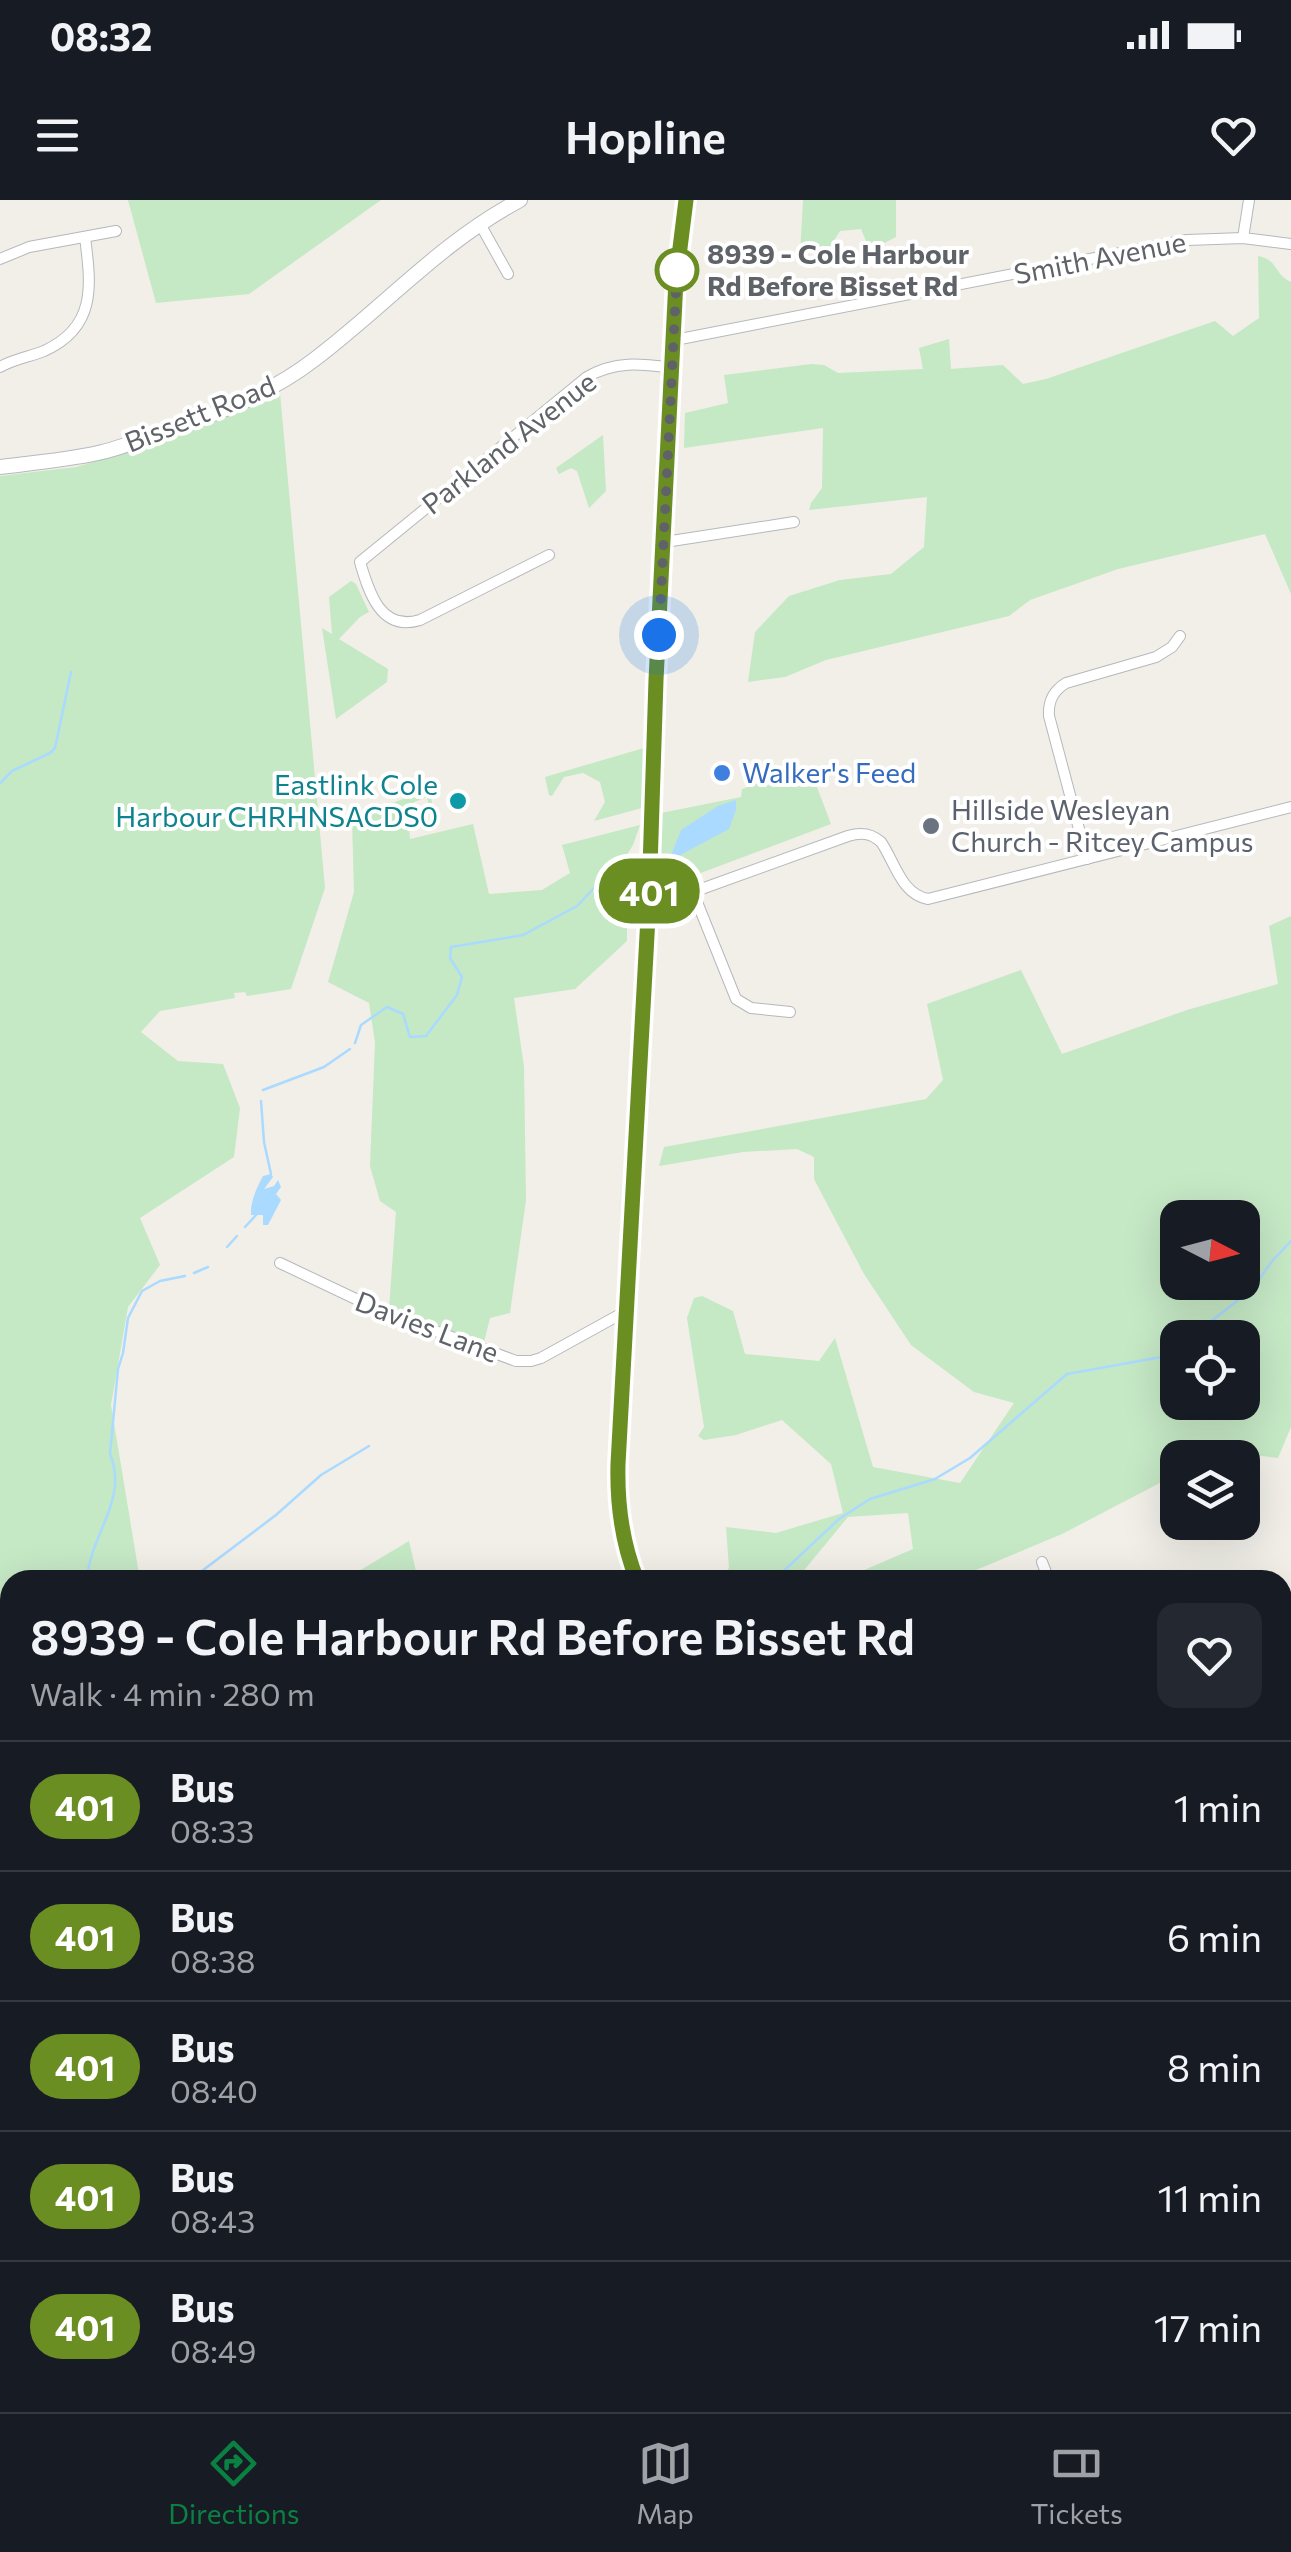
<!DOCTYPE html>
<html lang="en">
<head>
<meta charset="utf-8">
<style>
  body { margin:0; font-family:Commissioner,sans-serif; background:#242831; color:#f1f3f6; height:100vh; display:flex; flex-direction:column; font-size:38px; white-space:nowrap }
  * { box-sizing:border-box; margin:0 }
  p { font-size:32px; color:#9ea1a6 }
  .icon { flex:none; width:55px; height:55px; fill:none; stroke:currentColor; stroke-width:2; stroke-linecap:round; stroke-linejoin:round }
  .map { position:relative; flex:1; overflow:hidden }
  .panel { position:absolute; left:0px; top:1370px; width:1292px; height:842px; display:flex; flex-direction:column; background:#171b24; border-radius:30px 30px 0 0; box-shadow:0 10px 40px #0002 }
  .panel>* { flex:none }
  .badge { padding:0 20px; border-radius:32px; font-size:35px; line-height:65px }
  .needle { width:65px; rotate:96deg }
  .buttons { position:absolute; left:1160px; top:1000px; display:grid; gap:20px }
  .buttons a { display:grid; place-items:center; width:100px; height:100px; border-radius:20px; background:#171b24; box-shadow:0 10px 40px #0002; font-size:50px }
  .you { position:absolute; width:50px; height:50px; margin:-25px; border:8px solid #fff; border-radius:50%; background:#1a73e8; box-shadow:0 0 0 15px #1a73e833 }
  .map>.badge { position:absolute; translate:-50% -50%; box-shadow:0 0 0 5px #fff }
  .round { display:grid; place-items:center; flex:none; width:105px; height:105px; border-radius:20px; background:#242831 }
  .headline { display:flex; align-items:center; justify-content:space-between; height:170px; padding:0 30px }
  h1 { font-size:48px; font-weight:600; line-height:75px }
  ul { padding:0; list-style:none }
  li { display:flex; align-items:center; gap:30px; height:130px; padding:0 30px; border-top:2px solid #363941 }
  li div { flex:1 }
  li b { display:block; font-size:38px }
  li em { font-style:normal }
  li .badge { min-width:110px; font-weight:700; text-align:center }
  .status { display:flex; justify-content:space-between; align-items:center; height:70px; padding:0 50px; background:#171b24; direction:ltr }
  .status svg { height:28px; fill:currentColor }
  header { display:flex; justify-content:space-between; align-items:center; height:130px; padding:0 30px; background:#171b24; font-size:45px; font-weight:600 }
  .dock { display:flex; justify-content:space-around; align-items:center; height:140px; border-top:2px solid #363941; background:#171b24; font-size:28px; color:#9ea1a6 }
  .dock a { display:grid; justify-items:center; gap:5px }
  .dock .active { color:#0b8043 }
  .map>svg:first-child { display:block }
  .green { fill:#c5e8c5; fill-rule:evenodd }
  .water { fill:#aadaff }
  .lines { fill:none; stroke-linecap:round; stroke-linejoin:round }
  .stream { stroke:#aadaff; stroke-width:2.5 }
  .street-casing { stroke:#b5b8bc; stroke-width:12 }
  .secondary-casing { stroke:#b6babf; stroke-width:16 }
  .street { stroke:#fff; stroke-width:10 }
  .secondary { stroke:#fff; stroke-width:14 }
  .line-casing { stroke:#fff; stroke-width:22 }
  .line { stroke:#6b8e23; stroke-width:15 }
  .walk { stroke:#5f6368; stroke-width:10; stroke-dasharray:0 18 }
  .stop-dot { fill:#fff; stroke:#6b8e23; stroke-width:5 }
  .shop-dot { fill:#3f7fe0; stroke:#fff; stroke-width:4 }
  .culture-dot { fill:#0f9aa8; stroke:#fff; stroke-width:4 }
  .worship-dot { fill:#6b7280; stroke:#fff; stroke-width:4 }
  .labels { text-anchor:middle; stroke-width:8; stroke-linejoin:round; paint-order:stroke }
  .stop-label { font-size:28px; font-weight:bold; fill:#5f6368; stroke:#fff; text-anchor:start }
  .street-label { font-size:28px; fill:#5f6368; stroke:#fff }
  .shop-label { font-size:28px; fill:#366cbe; stroke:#fff; text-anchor:start }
  .culture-label { font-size:28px; fill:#0d838f; stroke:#fff; text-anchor:end }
  .worship-label { font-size:28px; fill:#5b616d; stroke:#fff; text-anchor:start }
</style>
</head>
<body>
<div class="status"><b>08:32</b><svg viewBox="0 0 49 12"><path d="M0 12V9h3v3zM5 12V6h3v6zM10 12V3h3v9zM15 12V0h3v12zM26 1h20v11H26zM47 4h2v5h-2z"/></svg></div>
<header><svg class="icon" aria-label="menu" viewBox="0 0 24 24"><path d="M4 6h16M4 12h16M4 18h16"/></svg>Hopline<svg class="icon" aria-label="heart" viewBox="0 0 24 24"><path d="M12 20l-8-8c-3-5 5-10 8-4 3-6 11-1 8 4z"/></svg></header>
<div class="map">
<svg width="1291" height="2212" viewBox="0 0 1291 2212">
  <rect width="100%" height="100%" fill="#f1efe8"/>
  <g class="green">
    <polygon points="128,0 381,0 249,94 156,103"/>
    <polygon points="803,0 896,0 896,37 870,50 861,29 840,31 830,46 814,47 800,54"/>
    <path d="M1258,56C1279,60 1274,75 1291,82V394L1265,334L1118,369L1030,400L1009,416L826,460L785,477L748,482L755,432L789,396L840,380L891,374L924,347L927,297L809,310L811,303L822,288L823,228L684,248L685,213L728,203L724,175L811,164L824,165L838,173L923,169L919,148L949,139L951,169L1003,165L1023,184L1046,179L1215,121L1233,136L1259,118Z"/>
    <polygon points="280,193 325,688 291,789 247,796 245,792 234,793 235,798 160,811 141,832 178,861 223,864 240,908 234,957 140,1018 160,1065 128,1107 111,1205 140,1380 10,1380 10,2202 655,2203 655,2212 0,2212 0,276 76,267 166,241"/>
    <polygon points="603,235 606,291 589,308 577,271 571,268 559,274 556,268"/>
    <polygon points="351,381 356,384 369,412 360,417 339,439 388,469 387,482 336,519 322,428 332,434 329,397"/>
    <polygon points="644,548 642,608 594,621 605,602 600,582 583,573 564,577 552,596 549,595 545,577"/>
    <polygon points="756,584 817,587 831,624 658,689 661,613 741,597 742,589"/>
    <polygon points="430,589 433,610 430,612 427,597 414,602 408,609 410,639 473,624 489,694 542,690 570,673 562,645 640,625 633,645 599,699 610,706 627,697 627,741 575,789 514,798 524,867 526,1000 510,1113 490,1118 484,1142 389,1109 396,1012 380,1001 370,966 375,842 369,803 328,782 354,692 352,618"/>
    <path d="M1291,716V1227L1278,1258L1222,1251L1210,1257L1178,1258L1177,1274L1062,1334L952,1380H841L913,1349L908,1313L848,1317L796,1380H718L729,1368L726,1327L776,1333L843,1313L831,1264L782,1220L736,1235L704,1240L698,1236L704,1227L687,1118L694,1098L702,1096L733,1111L745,1154L819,1161L835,1138L873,1267L960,1283L1014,1203L974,1192L911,1145L864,1074L814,979V957L797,949L743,952L659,966L664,947L926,899L943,880L927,804L1021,770L1062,854L1187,810L1278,784L1269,726ZM1178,1018H1242V1082H1178ZM1178,1138H1242V1202H1178Z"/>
    <polygon points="409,1341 418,1380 344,1380"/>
    <polygon points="1283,2069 1291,2075 1291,2212 851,2212 851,2202 1282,2202"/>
  </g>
  <g class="water">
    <polygon points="736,600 736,610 729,629 669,661 681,630 718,606"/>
    <path d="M271,974L273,977L264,989L274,986L278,980L281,987L276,994L281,1000L268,1025H263V1015H251C250,1002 257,987 263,976Z"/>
    <polygon points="0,1823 10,1828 10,2202 655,2203 655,2212 0,2212"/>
  </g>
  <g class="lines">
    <g class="stream">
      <polyline points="0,583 12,571 50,553 55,548 71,472"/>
      <polyline points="663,670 669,661"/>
      <polyline points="355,843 361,825 387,807 403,814 410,837 426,836 457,795 462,777 450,758 451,747 523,735 577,706 619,662"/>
      <polyline points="263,890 324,867 350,849"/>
      <polyline points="261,901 264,942 271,974"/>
      <polyline points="245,1027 257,1014"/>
      <polyline points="227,1047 237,1036"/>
      <polyline points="194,1073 208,1067"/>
      <polyline points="1190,1138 1252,1089 1273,1060 1291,1041"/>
      <path d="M87,1380C90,1333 129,1301 110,1254L118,1169L123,1153L128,1118L142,1091L160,1081L185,1076"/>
      <polyline points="190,1380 276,1315 321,1275 369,1246"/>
      <polyline points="774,1380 839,1319 870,1299 935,1279 970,1258 1067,1174 1167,1156 1178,1147"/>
    </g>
    <defs>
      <g id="street">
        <polyline points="480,24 508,74"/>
        <polyline points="1243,38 1249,0"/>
        <polyline points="0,59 29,47 116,31"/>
        <polyline points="675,140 1187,40 1243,38 1291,44"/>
        <path d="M0,167C14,159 29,157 44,151C97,127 91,85 85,37"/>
        <polyline points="665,342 794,322"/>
        <path d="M549,355L420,420C381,432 369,393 360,362L587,177C616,160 642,164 673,168"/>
        <path d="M1087,659L1049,516C1048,501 1053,491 1066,483L1156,457L1172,447L1180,436"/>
        <polyline points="693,692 736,799 751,808 790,812"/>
        <path d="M649,699L658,700L693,692L848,636C861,632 871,633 881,642C895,662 901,694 928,699L1291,607"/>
        <polyline points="280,1063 379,1110 516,1161 531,1161 541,1158 628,1110"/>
        <polyline points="1042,1362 1049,1380"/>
        <polyline points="1282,1436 1291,1422"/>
        <polyline points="1282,1506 1291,1512"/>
        <polyline points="1282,2038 1291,2030"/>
      </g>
      <g id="secondary">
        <path d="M0,267C33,263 66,260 98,253C121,248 142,239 164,232C218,213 270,194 315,159C385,106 441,42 520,0"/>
        <path d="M637,1380C622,1343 617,1304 619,1264L649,699L656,481L676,80L686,0"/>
        <polyline points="1282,1783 1291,1786"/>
      </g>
    </defs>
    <use href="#street" class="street-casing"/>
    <use href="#secondary" class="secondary-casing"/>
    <use href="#street" class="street"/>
    <use href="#secondary" class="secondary"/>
  </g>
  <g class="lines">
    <defs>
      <path id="line" d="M637,1380C622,1343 617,1303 618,1264L649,699L656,480L676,80L686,0"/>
    </defs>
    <use href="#line" class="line-casing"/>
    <use href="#line" class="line"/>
    <polyline class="walk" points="659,435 677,70"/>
  </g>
  <circle class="stop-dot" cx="677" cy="70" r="20"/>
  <circle class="shop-dot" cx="722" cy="573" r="10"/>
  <circle class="culture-dot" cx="458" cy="601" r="10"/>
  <circle class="worship-dot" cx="931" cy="626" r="10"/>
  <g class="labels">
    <g class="stop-label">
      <text x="707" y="64">8939 - Cole Harbour<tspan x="707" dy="32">Rd Before Bisset Rd</tspan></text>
    </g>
    <g class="street-label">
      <text transform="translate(1100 58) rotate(-11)" y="10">Smith Avenue</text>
      <text transform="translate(200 214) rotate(-22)" y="10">Bissett Road</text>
      <text transform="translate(509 243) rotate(-38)" y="10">Parkland Avenue</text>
      <text transform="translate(427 1127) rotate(21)" y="10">Davies Lane</text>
    </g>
    <g class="shop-label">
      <text x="742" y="583">Walker's Feed</text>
    </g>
    <g class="culture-label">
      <text x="438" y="595">Eastlink Cole<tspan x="438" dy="32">Harbour CHRHNSACDS0</tspan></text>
    </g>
    <g class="worship-label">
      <text x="951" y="620">Hillside Wesleyan<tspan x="951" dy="32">Church - Ritcey Campus</tspan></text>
    </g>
  </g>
</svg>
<div class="buttons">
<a><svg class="needle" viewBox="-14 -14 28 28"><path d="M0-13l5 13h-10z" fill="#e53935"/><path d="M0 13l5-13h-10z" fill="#9ea1a6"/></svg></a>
<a><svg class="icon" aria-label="locate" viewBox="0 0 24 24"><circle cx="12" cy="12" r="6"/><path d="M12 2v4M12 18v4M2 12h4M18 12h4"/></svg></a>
<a><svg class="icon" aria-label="layers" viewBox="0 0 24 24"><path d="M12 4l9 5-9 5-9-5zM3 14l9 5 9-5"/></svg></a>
</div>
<div class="you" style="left:659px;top:435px"></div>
<b class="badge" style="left:649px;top:691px;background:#6b8e23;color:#fff">401</b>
<section class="panel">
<div class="headline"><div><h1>8939 - Cole Harbour Rd Before Bisset Rd</h1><p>Walk · 4 min · 280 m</p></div><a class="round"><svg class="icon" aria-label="heart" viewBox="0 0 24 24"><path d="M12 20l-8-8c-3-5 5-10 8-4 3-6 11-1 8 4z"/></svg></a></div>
<ul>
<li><span class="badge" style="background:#6b8e23;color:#fff">401</span><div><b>Bus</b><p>08:33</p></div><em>1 min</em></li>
<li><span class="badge" style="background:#6b8e23;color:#fff">401</span><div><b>Bus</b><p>08:38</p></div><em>6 min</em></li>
<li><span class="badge" style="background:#6b8e23;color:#fff">401</span><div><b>Bus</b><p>08:40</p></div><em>8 min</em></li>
<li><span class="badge" style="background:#6b8e23;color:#fff">401</span><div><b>Bus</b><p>08:43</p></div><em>11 min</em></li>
<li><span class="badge" style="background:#6b8e23;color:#fff">401</span><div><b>Bus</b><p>08:49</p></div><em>17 min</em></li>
</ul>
</section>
</div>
<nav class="dock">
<a class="active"><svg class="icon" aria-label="directions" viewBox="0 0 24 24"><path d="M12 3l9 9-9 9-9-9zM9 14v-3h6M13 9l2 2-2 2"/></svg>Directions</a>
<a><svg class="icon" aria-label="map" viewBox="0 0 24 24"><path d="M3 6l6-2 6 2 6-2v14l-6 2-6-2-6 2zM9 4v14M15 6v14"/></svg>Map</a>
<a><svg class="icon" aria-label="tickets" viewBox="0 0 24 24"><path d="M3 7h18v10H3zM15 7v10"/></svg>Tickets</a>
</nav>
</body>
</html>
